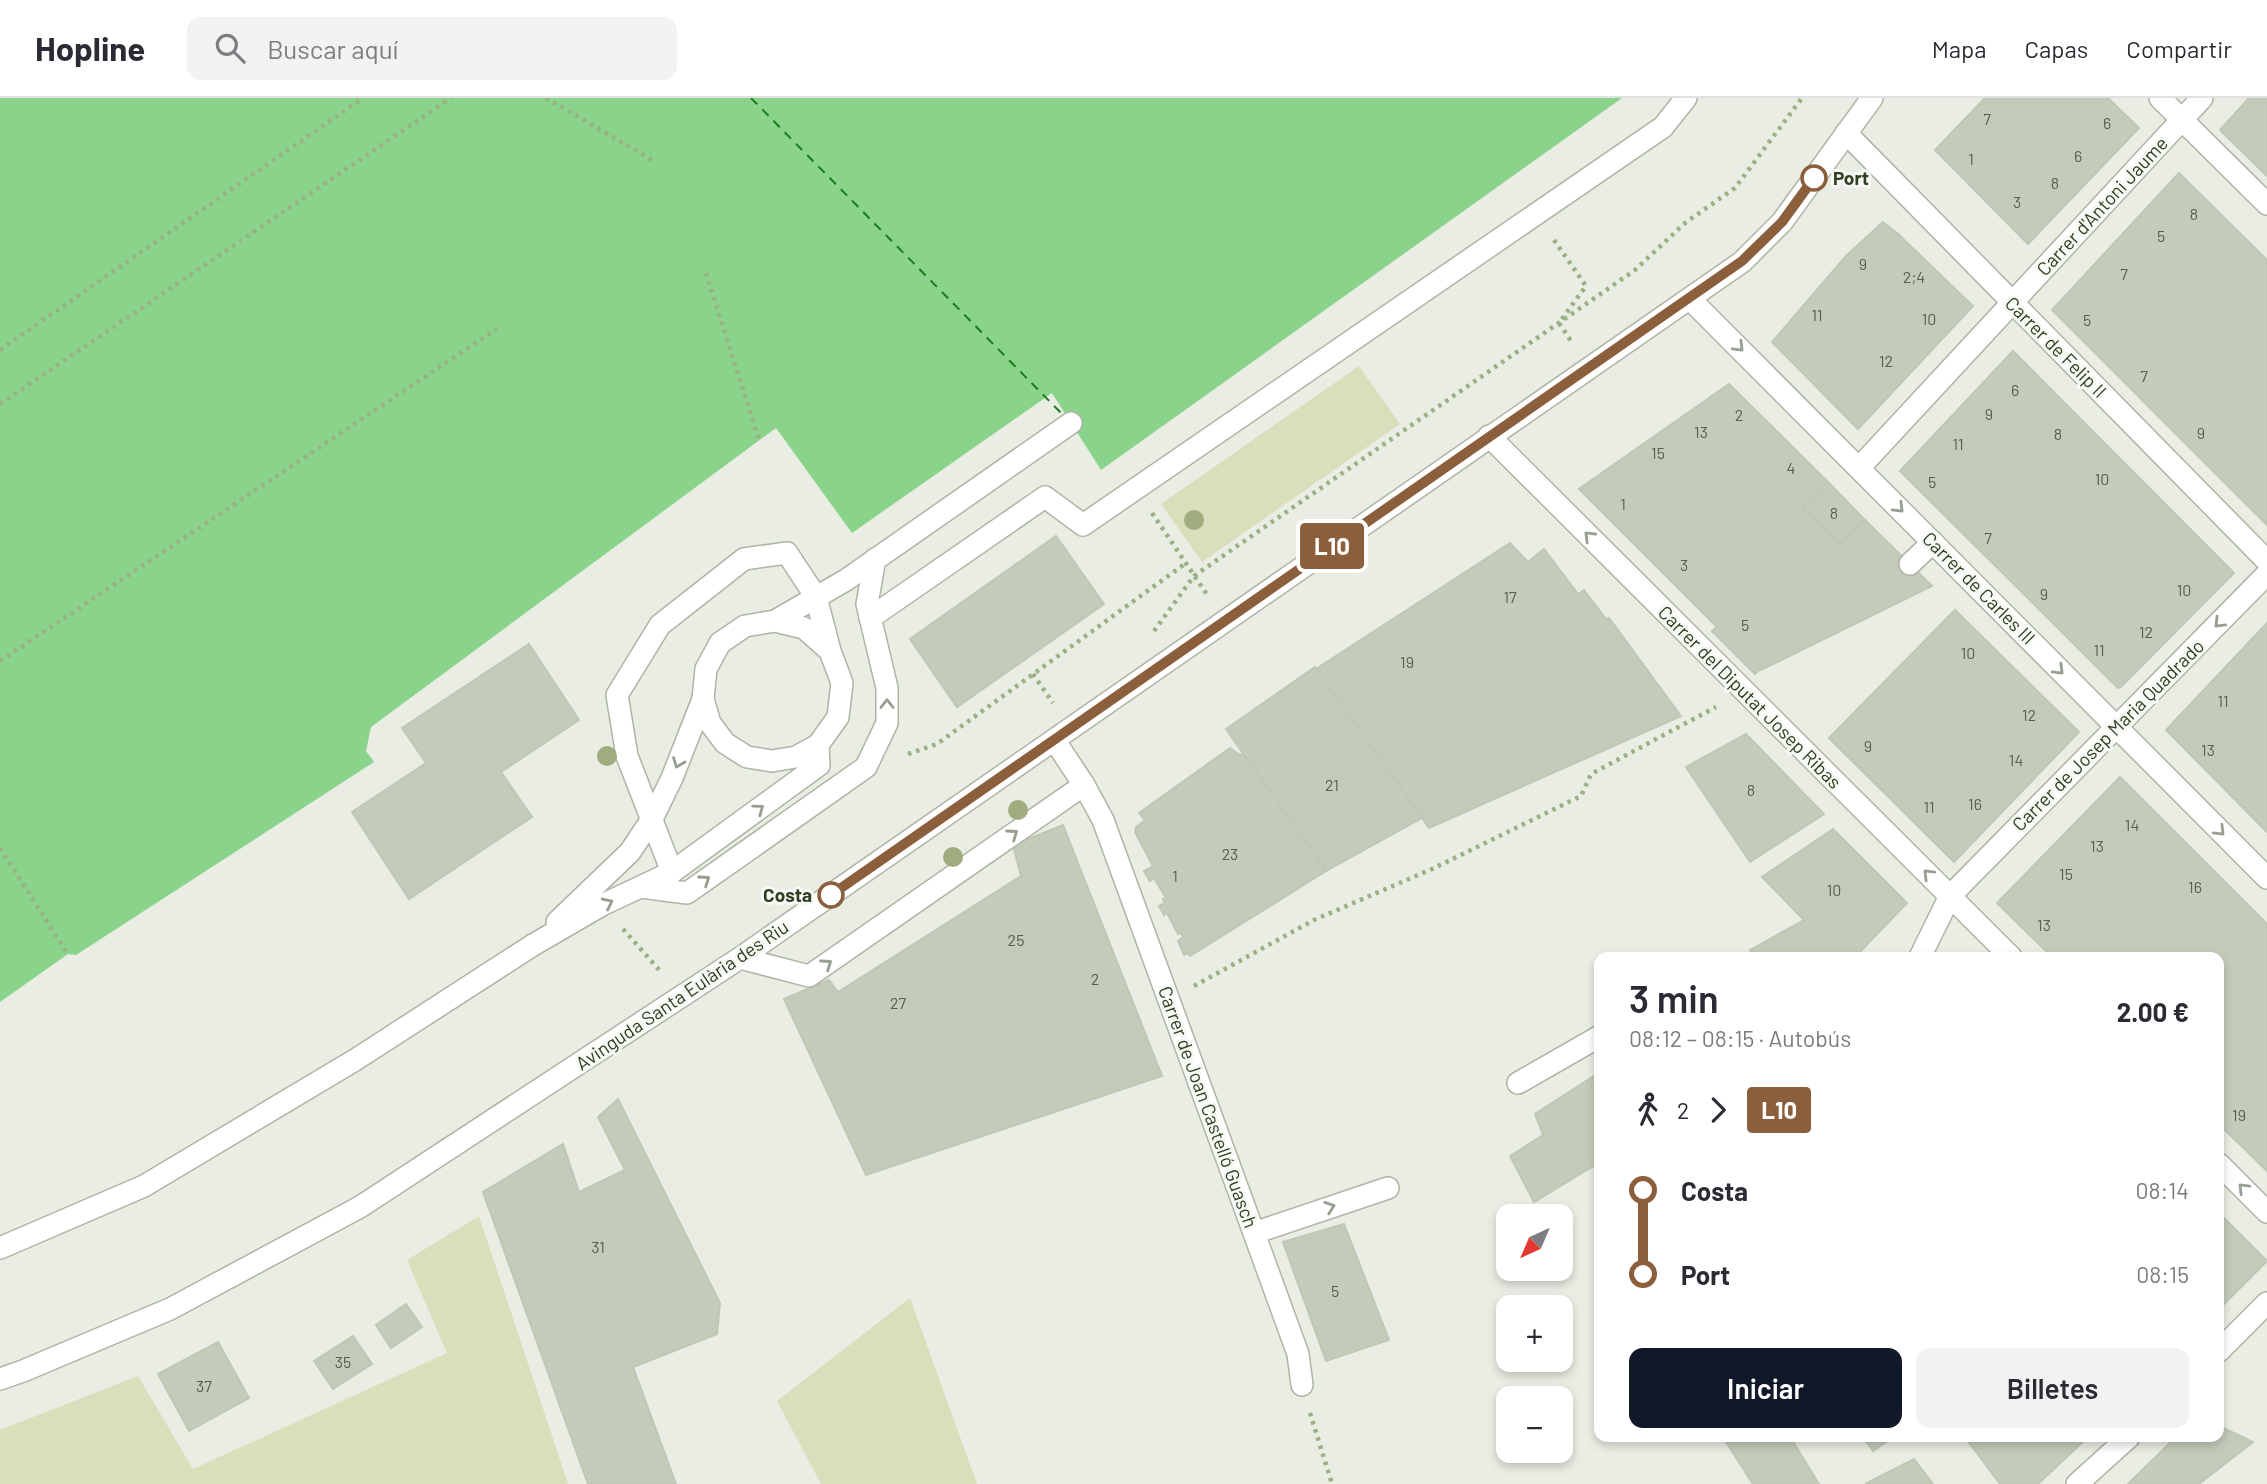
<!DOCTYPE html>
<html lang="es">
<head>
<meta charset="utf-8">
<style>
  body { margin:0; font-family:Barlow,sans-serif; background:#f2f2f3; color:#2b2b33; height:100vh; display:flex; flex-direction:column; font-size:26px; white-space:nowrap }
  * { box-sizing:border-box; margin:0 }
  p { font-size:23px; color:#7c7c81 }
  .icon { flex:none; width:38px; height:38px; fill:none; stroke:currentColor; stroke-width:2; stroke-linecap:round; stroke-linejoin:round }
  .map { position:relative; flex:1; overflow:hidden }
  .details { position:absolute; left:1594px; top:854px; width:630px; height:490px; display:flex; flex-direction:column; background:#fff; border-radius:14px; box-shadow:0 4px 10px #0003 }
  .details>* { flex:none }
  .badge { padding:0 14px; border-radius:5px; font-size:24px; line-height:46px }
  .needle { width:46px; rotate:224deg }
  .buttons { position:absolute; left:1496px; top:1106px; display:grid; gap:14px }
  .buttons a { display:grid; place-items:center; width:77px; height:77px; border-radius:14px; background:#fff; box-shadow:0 4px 10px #0003; font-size:35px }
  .map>.badge { position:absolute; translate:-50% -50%; box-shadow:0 0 0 4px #fff }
  .legs { display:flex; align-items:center; gap:10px; height:77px; padding:0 35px; font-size:23px }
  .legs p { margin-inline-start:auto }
  .overview { display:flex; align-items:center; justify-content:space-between; height:119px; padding:0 35px }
  h1 { font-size:38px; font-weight:600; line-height:52px }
  .primary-button { display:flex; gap:14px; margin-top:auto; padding:14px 35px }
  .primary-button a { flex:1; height:80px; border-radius:14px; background:#111827; color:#fff; font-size:28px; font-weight:600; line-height:80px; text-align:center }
  .primary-button a+a { background:#f2f2f3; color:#2b2b33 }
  ul { padding:0 35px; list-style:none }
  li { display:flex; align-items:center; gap:24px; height:84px; font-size:26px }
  li i { display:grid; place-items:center; width:10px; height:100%; margin:0 9px; background:currentColor }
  li i::after { content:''; width:18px; height:18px; margin:-9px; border:5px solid; border-radius:50%; background:#fff }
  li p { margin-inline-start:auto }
  li:first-child i { background:linear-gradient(#0000 50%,currentColor 0) }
  li:last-child i { background:linear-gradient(currentColor 50%,#0000 0) }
  header { display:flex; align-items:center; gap:42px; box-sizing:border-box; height:98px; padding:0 35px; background:#fff; border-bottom:2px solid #e1e1e2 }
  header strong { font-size:33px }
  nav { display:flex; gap:38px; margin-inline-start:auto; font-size:24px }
  .search { width:490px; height:63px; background:#f2f2f3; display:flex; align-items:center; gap:18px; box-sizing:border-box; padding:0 24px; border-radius:14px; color:#7c7c81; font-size:26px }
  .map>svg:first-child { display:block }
  .green { fill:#dbdebb }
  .water { fill:#8ad38a }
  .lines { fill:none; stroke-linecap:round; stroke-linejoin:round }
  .ferry { stroke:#1b7c1b; stroke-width:2; stroke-dasharray:9 7; stroke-linecap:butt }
  .building { fill:#c4cbbb; stroke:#bfc7b5; stroke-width:2 }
  .service-casing { stroke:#adb5a5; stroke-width:24 }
  .pedestrian-casing { stroke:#adb5a5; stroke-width:24 }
  .minor-casing { stroke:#adb5a5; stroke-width:24 }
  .tertiary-casing { stroke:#adb5a5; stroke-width:24 }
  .path { stroke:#99b183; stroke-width:4.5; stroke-dasharray:3.5 5; stroke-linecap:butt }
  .service { stroke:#fff; stroke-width:21 }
  .pedestrian { stroke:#fff; stroke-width:21 }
  .minor { stroke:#fff; stroke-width:21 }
  .tertiary { stroke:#fff; stroke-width:21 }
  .tree { fill:#a0ac7e }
  .oneway { stroke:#969f90 }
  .line-1-casing { stroke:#fff; stroke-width:16 }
  .line-1 { stroke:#8b5e3c; stroke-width:10 }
  .stop-1-dot { fill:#fff; stroke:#8b5e3c; stroke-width:3.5 }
  .labels { text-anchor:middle; stroke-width:6; stroke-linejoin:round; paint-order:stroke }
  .number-label { font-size:16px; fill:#546248 }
  .stop-label { font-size:19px; font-weight:bold; fill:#2e3f22; stroke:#f7f9f4; text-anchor:start }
  .street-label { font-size:19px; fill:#2e3f22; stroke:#f7f9f4 }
</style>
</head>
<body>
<header>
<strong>Hopline</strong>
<div class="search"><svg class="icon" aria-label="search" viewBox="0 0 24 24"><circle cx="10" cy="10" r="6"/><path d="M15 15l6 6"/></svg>Buscar aquí</div>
<nav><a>Mapa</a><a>Capas</a><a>Compartir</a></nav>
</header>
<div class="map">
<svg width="2267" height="1386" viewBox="0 0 2267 1386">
  <rect width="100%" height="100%" fill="#e9ede3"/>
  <g class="green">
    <polygon points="1359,268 1400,326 1202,464 1161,406"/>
    <polygon points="479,1118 568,1386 0,1386 0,1332 138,1278 193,1371 447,1255 407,1162"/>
    <polygon points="910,1200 977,1386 821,1386 777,1303"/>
  </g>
  <polygon class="water" points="0,0 1622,0 1101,372 1052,295 852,435 776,330 371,629 366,653 374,664 76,857 68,856 0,904"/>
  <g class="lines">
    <polyline class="ferry" points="751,0 1065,319"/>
  </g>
  <g class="building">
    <polygon points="1985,0 2108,0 2139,30 2028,146 1935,52"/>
    <polygon points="2249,0 2267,0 2267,78 2220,32"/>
    <polygon points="2179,75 2267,162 2267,427 2052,212"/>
    <polygon points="1883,124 1897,135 1973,208 1858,331 1772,244 1846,158"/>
    <polygon points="2013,253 2234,475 2121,589 2118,590 1900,373"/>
    <polygon points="1729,286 1828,384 1802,409 1840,447 1865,422 1932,488 1761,572 1760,571 1755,576 1712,533 1717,529 1579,391"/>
    <polygon points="1828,384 1865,422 1840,447 1802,409"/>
    <polygon points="1056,438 1104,506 957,609 910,541"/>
    <polygon points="1510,445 1528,464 1544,451 1578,496 1584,492 1606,521 1609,520 1681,618 1429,730 1316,571"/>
    <polygon points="1955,512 2079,634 1954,764 1829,640"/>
    <polygon points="2267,525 2267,734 2166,632"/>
    <polygon points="529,546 579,622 501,674 532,719 409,801 352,714 426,665 402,630"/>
    <polygon points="1315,569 1422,720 1326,773 1226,631"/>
    <polygon points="1746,636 1824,716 1750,764 1686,669"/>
    <polygon points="1230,650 1240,657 1243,655 1326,773 1190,858 1188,855 1184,857 1178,843 1183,839 1181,835 1178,836 1167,815 1164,817 1159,808 1165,805 1163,801 1166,800 1154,780 1150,783 1144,773 1153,768 1135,734 1136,729 1145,722 1139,715"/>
    <polygon points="2120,679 2267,826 2267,1073 2219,1026 2219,859 2052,859 1997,805"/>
    <polygon points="1063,727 1162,978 866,1077 784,901 829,882 838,894 1021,778 1013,747"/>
    <polygon points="1833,731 1907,805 1855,859 1755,859 1750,852 1804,822 1762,779"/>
    <polygon points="1600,974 1600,1064 1534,1104 1510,1058 1543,1037 1535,1016"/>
    <polygon points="618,1001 720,1205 717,1236 633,1269 676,1386 588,1386 483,1094 563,1046 579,1094 625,1072 598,1019"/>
    <polygon points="2219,1115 2267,1163 2219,1211"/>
    <polygon points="1344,1126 1389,1242 1326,1263 1283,1144"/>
    <polygon points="406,1206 422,1229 391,1250 376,1227"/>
    <polygon points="353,1238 372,1266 333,1291 314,1263"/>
    <polygon points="218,1244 249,1300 189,1333 158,1276"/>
    <polygon points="2219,1328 2253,1344 2199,1386 2128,1386 2176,1339 2219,1339"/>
    <polygon points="1734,1339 1790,1339 1819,1386 1753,1386 1726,1344"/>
    <polygon points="1863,1339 1893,1339 1873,1353"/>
    <polygon points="1965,1339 2088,1339 2038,1386 2000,1386"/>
    <polygon points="1914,1361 1933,1386 1865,1386"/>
  </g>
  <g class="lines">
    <defs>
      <g id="service">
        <polyline points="1910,466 1933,444"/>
        <polyline points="775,523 846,482 1071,325"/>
        <polyline points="672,774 627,658 617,597 660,527 744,461 787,455 816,499 830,553 842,585 838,619 818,647 796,659 772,663 747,659 725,645 710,625 703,601 706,571 720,545 745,528 775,523 804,530 830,553"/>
        <polyline points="641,789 687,795 866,669 887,625 887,590 867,506 875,461"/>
        <polyline points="557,824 630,754 652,721 672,680 703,601"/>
        <polyline points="533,847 602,807 672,774 819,667 818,647"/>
        <polyline points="1920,859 1950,798"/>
        <polyline points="740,860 809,878 1084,687"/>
        <polyline points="1518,985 1600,938"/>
        <polyline points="1302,1287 1298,1256 1254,1135 1388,1090"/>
      </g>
      <g id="pedestrian">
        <polyline points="2160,0 2267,106"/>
        <polyline points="1846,35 2267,463"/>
        <polyline points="1859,370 2202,0"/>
        <polyline points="870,520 1045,399 1083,427 1663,29 1686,0"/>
      </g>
      <g id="minor">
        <polyline points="1690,201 2267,780"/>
        <polyline points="1489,338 2011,859"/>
        <polyline points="1055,643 1084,687 1103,722 1254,1135"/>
        <polyline points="1950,798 2267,476"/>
        <polyline points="2219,1066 2267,1114"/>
        <polyline points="0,1150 144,1088 355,962 533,847"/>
        <polyline points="2219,1253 2267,1205"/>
        <polyline points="2077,1386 2129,1339"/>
      </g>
      <polyline id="tertiary" points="0,1281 23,1273 170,1211 360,1109 740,860 1742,164 1782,124 1872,0"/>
    </defs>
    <use href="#service" class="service-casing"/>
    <use href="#pedestrian" class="pedestrian-casing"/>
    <use href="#minor" class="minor-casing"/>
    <use href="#tertiary" class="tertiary-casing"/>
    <g class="path">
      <polyline points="546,0 654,63"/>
      <polyline points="1554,142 1586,188 1559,225 1573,246"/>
      <polyline points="706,175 759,342"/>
      <polyline points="0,252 363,0"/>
      <polyline points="0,306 451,0"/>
      <polyline points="1152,415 1208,498"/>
      <polyline points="1154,533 1194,478 1635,172 1685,125 1735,90 1802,0"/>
      <polyline points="0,563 501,228"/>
      <polyline points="1033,576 1053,605"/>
      <polyline points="908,656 937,646 1186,465"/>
      <polyline points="0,750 68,856"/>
      <polyline points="623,831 661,874"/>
      <polyline points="1194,888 1314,822 1432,771 1581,698 1591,676 1716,609"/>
      <polyline points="1310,1315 1332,1386"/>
    </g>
    <use href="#service" class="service"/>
    <use href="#pedestrian" class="pedestrian"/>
    <use href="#minor" class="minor"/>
    <use href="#tertiary" class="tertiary"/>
  </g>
  <g class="tree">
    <circle cx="1194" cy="422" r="10"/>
    <circle cx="607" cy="658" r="10"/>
    <circle cx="1018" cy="712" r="10"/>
    <circle cx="953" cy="759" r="10"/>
  </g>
  <defs><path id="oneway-chevron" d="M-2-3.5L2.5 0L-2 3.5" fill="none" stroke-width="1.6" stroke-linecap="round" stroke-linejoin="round" transform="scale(1.75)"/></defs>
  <g class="oneway">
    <use href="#oneway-chevron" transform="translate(1739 249) rotate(45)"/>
    <use href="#oneway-chevron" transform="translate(1899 410) rotate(45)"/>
    <use href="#oneway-chevron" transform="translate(1589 438) rotate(-135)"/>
    <use href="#oneway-chevron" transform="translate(2219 525) rotate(135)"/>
    <use href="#oneway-chevron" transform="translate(2059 572) rotate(45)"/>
    <use href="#oneway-chevron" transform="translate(887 606) rotate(-90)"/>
    <use href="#oneway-chevron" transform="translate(678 665) rotate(111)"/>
    <use href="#oneway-chevron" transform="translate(759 711) rotate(-36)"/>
    <use href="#oneway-chevron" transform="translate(2220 733) rotate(45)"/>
    <use href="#oneway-chevron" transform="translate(1013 736) rotate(-35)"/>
    <use href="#oneway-chevron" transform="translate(1928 776) rotate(-135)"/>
    <use href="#oneway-chevron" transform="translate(705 782) rotate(-35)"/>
    <use href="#oneway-chevron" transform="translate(608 805) rotate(-26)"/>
    <use href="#oneway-chevron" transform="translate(827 866) rotate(-35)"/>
    <use href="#oneway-chevron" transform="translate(2243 1090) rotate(-135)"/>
    <use href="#oneway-chevron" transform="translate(1330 1109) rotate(-19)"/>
  </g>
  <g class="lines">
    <defs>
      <polyline id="line-1" points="831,797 1742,163 1782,124 1814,80"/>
    </defs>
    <use href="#line-1" class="line-1-casing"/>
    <use href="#line-1" class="line-1"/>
  </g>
  <g class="stop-1-dot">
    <circle cx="1814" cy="80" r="12"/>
    <circle cx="831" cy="797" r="12"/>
  </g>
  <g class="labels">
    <g class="number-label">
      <text x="1987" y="27">7</text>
      <text x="2107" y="31">6</text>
      <text x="2078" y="64">6</text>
      <text x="1971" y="67">1</text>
      <text x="2055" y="91">8</text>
      <text x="2017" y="110">3</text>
      <text x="2194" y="122">8</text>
      <text x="2161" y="144">5</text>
      <text x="1863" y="172">9</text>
      <text x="2124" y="182">7</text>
      <text x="1914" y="185">2;4</text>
      <text x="1817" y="223">11</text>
      <text x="1929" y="227">10</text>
      <text x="2087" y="228">5</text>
      <text x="1886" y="269">12</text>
      <text x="2144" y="284">7</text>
      <text x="2015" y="298">6</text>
      <text x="1989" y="322">9</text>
      <text x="1739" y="323">2</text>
      <text x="1701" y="340">13</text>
      <text x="2201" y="341">9</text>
      <text x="2058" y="342">8</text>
      <text x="1958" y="352">11</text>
      <text x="1658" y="361">15</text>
      <text x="1791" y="376">4</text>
      <text x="2102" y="387">10</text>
      <text x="1932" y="390">5</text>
      <text x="1623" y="412">1</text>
      <text x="1834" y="421">8</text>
      <text x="1988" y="446">7</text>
      <text x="1684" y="473">3</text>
      <text x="2184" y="498">10</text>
      <text x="2044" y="502">9</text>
      <text x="1510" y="505">17</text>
      <text x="1745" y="533">5</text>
      <text x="2146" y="540">12</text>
      <text x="2099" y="558">11</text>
      <text x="1968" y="561">10</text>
      <text x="1407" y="570">19</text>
      <text x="2223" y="609">11</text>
      <text x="2029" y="623">12</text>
      <text x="1868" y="654">9</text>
      <text x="2208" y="658">13</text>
      <text x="2016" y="668">14</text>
      <text x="1332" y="693">21</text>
      <text x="1751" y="698">8</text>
      <text x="1975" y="712">16</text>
      <text x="1929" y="715">11</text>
      <text x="2132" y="733">14</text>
      <text x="2097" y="754">13</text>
      <text x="1230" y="762">23</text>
      <text x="2066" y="782">15</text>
      <text x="1175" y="784">1</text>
      <text x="2195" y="795">16</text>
      <text x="1834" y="798">10</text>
      <text x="2044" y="833">13</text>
      <text x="1016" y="848">25</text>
      <text x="1095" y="887">2</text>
      <text x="898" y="911">27</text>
      <text x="2239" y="1023">19</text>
      <text x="598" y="1155">31</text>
      <text x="1335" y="1199">5</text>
      <text x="343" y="1270">35</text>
      <text x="204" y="1294">37</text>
    </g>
    <g class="stop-label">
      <text x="1833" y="87">Port</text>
      <text x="812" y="804" text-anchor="end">Costa</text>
    </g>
    <g class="street-label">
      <text transform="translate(2102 108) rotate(-47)" y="7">Carrer d'Antoni Jaume</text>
      <text transform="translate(2056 249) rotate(45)" y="7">Carrer de Felip II</text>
      <text transform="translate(1979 490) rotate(45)" y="7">Carrer de Carles III</text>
      <text transform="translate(1750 599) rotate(45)" y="7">Carrer del Diputat Josep Ribas</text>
      <text transform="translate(2108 637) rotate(-45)" y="7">Carrer de Josep Maria Quadrado</text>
      <text transform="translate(682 897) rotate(-34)" y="7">Avinguda Santa Eulària des Riu</text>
      <text transform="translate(1208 1009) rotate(70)" y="7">Carrer de Joan Castelló Guasch</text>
    </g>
  </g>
</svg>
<div class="buttons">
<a><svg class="needle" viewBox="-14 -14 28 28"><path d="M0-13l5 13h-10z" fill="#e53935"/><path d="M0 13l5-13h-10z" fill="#7c7c81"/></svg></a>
<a>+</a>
<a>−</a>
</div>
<b class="badge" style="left:1332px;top:448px;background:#8b5e3c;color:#fff">L10</b>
<section class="details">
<div class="overview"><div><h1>3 min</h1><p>08:12 – 08:15 · Autobús</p></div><b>2.00 €</b></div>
<div class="legs"><svg class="icon" aria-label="walk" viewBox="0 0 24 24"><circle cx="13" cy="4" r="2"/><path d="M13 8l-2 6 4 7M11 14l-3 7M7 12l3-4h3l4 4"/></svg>2<svg class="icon" aria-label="forward" viewBox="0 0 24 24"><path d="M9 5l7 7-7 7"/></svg><b class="badge" style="background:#8b5e3c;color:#fff">L10</b></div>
<ul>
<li><i style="color:#8b5e3c"></i><b>Costa</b><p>08:14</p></li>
<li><i style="color:#8b5e3c"></i><b>Port</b><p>08:15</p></li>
</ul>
<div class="primary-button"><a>Iniciar</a><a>Billetes</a></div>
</section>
</div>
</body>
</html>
